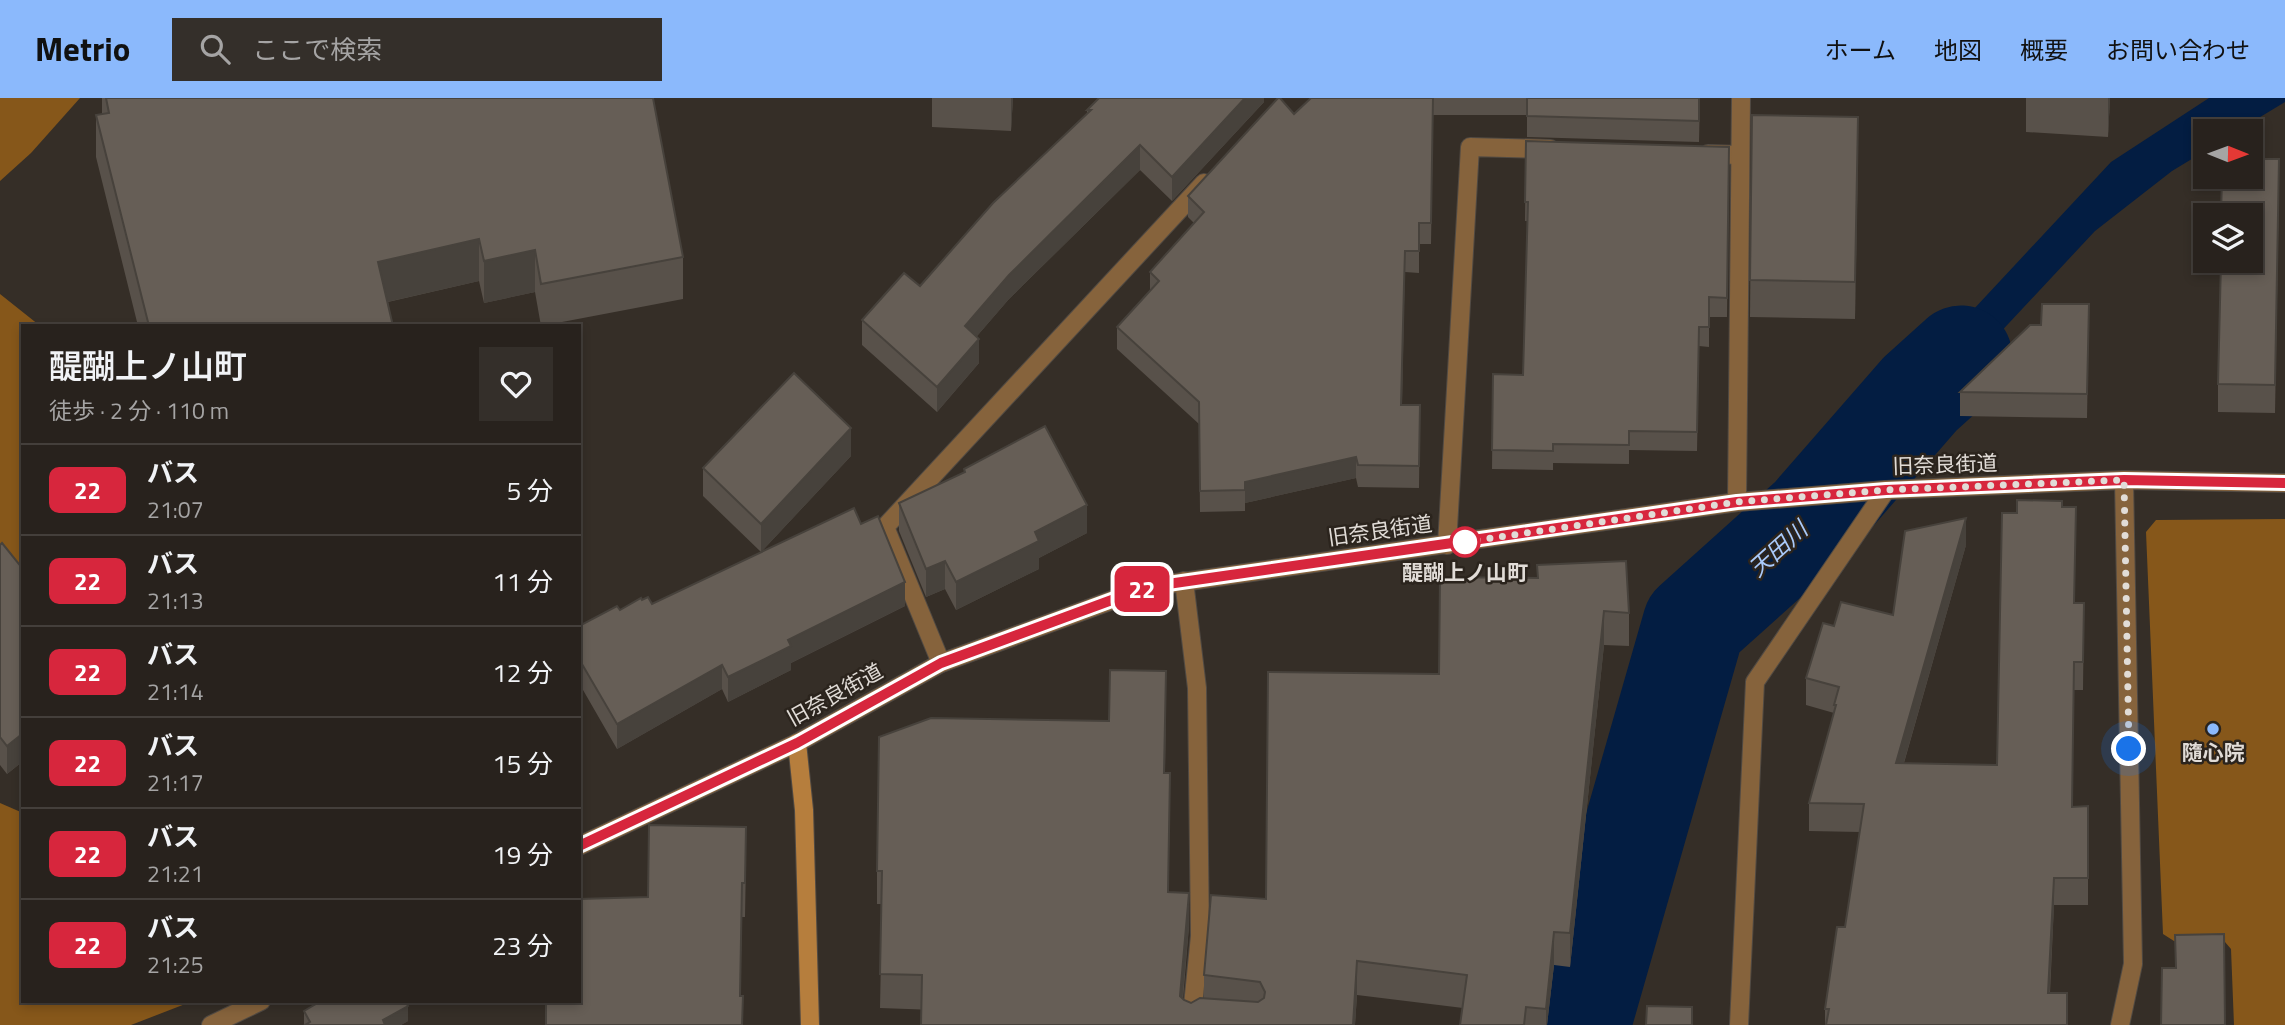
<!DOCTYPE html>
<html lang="ja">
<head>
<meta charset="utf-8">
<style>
  body { margin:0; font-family:"Titillium Web","Noto Sans JP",sans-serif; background:#342f2a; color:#f1f3f6; height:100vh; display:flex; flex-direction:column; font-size:26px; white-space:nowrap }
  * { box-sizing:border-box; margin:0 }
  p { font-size:23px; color:#a5a4a4 }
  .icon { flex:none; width:38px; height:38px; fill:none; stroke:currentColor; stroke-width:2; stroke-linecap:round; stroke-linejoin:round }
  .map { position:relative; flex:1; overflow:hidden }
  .sheet { position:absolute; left:21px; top:226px; width:560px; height:679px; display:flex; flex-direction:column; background:#28221d; border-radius:0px; box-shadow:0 4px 10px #0003,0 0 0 2px #443f3b }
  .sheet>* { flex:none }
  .badge { padding:0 14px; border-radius:10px; font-size:24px; line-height:46px }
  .needle { width:46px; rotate:91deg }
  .controls { position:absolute; left:2193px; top:21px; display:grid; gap:14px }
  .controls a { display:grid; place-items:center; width:70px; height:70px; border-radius:0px; background:#28221d; box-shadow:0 4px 10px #0003,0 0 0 2px #443f3b; font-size:35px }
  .you { position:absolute; width:35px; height:35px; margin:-18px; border:5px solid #fff; border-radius:50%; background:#1a73e8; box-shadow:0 0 0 10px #1a73e833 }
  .map>.badge { position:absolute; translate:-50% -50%; box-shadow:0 0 0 4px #fff }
  .round { display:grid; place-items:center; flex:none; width:74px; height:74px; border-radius:0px; background:#342f2a }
  .headline { display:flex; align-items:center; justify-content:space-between; height:119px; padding:0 28px }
  h1 { font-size:33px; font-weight:600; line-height:52px }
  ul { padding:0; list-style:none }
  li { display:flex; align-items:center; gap:21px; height:91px; padding:0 28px; border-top:2px solid #443f3b }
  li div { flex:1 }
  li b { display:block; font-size:26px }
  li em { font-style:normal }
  li .badge { min-width:77px; font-weight:700; text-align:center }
  header { display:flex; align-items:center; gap:42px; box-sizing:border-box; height:98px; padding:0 35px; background:#8bb9fc; color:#111 }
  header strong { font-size:33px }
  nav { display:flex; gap:38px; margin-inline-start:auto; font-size:24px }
  .search { width:490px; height:63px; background:#342f2a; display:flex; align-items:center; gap:18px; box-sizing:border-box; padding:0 24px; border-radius:0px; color:#a5a4a4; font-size:26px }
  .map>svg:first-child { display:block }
  .forest { fill:#86571a }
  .water { fill:#031d42 }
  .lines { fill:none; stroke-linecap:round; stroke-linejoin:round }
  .river { stroke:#031d42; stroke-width:103 }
  .street-casing { stroke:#514a43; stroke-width:20 }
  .secondary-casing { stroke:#514a43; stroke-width:20 }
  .street { stroke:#86633c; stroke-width:18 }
  .secondary { stroke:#b67e3d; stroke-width:18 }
  .wall { fill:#58514a }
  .shaded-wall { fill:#47423c }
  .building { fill:#665e56; stroke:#47423c; stroke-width:2 }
  .line-casing { stroke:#fff; stroke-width:16 }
  .line { stroke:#d7263d; stroke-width:10 }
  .walk { stroke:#e1dcd7; stroke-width:7; stroke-dasharray:0 12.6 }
  .stop-dot { fill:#fff; stroke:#d7263d; stroke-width:3.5 }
  .poi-dot { fill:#8bb9fc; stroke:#2b241d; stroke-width:2.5 }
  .labels { text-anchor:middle; stroke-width:5; stroke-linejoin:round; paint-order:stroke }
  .street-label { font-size:21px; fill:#e1dcd7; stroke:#2b241d }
  .stop-label { font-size:21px; font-weight:bold; fill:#e1dcd7; stroke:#2b241d }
  .poi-label { font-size:21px; font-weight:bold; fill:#e1dcd7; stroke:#2b241d }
  .water-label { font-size:23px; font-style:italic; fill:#a9cafa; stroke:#2b241d }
</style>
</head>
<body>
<header>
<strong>Metrio</strong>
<div class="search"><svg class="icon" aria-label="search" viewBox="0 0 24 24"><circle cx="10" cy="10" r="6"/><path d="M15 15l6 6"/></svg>ここで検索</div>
<nav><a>ホーム</a><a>地図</a><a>概要</a><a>お問い合わせ</a></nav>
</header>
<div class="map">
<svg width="2285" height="927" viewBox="0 0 2285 927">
  <rect width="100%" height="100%" fill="#352e27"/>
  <g class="forest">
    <polygon points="0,0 80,0 31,55 0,83"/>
    <polygon points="0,196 39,227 23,228 23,533 0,515"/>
    <polygon points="2285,421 2285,927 2234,927 2231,851 2225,844 2174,843 2163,836 2146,434 2156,422"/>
    <polygon points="0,705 23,715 23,903 193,903 131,927 0,927"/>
  </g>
  <polygon class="water" points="2209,0 2285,0 2285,4 2237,33 2205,33 2205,53 2172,73 2095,133 1882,361 1841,359 1945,242 2111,64"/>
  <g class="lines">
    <polyline class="river" points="1579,927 1694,526 1812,420 1920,296 1961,259"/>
    <defs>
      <g id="street">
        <polyline points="1708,56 1739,57"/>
        <polyline points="1737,404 1741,0"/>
        <polyline points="1447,447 1470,49 1550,51"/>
        <polyline points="1184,483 1197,590 1200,838 1191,927"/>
        <polyline points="941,565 885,429 1204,85"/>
        <polyline points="579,748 797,645 941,565 1148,489 1737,404 1886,392 2124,382 2285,385"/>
        <polyline points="211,927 261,903"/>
        <polyline points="1739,927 1755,584 1886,392"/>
        <polyline points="2120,927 2133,866 2124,382"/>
      </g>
      <polyline id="secondary" points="797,645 804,712 810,927"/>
    </defs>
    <use href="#street" class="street-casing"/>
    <use href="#secondary" class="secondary-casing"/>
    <use href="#street" class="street"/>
    <use href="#secondary" class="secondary"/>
  </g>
  <g class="wall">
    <polygon points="102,0 653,0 683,159 683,201 541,228 535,194 484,205 479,183 388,204 393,228 138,228 96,59 96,17 102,16"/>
    <polygon points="932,0 1013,0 1011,33 932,29"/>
    <polygon points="1264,0 1264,4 1172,103 1140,72 1009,201 977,238 979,265 937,314 862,247 862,222 920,188 1087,16 1087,12"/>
    <polygon points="1311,0 1700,0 1699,44 1527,39 1527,17 1433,17 1431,146 1419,146 1419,175 1405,174 1404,208 1402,307 1420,307 1419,390 1358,389 1356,380 1245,405 1245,413 1200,414 1199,326 1117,251 1117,229 1150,193 1150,174 1194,125 1188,119 1188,98 1294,16"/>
    <polygon points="2026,0 2110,0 2108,39 2026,34"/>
    <polygon points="1752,17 1858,56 1855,221 1750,219"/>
    <polygon points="1526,43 1729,49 1727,219 1709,219 1709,249 1699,248 1697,353 1629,352 1629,366 1553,365 1553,372 1492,371 1493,276 1523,277 1528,123 1525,123"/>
    <polygon points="2279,89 2275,315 2218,314 2218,286"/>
    <polygon points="2089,206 2087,320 1960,318 1960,294 2041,227"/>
    <polygon points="851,358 761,454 703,398 703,370"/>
    <polygon points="964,371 1087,435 1039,460 1039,471 956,512 945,491 926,499 899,433 899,405 964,375"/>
    <polygon points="2062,409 2075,505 2084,505 2083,592 2074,592 2072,709 2088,708 2088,807 2054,807 2050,895 2067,927 1825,927 1825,911 1845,829 1860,734 1809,733 1809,705 1834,615 1806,607 1806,580 1834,528 1893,517 1966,447 1904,665 1997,667 2017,415"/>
    <polygon points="861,426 905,508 791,565 791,572 728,604 722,591 617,651 579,585 579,528 620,512 642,502 652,506"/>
    <polygon points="0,447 23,471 23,665 22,664 7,676 0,667"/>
    <polygon points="1537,467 1629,515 1629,548 1604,547 1570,869 1554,867 1547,927 1460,927 1463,910 1357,897 1355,927 880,910 882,806 877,806 877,773 1109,623 1166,606 1165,675 1170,708 1168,794 1189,828 1183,901 1191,905 1204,900 1204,877 1266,801 1439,576 1537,480"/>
    <polygon points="746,763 745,819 742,819 740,898 648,799"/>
    <polygon points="304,913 408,923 401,927 304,927"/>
  </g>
  <g class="shaded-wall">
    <polygon points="1011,0 1013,0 1011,33"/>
    <polygon points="1245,0 1264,0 1264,4 1172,103 1172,79"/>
    <polygon points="2108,0 2110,0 2108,39"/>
    <polygon points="1858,19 1858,56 1855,221 1855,184"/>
    <polygon points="1140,47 1140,72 1009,201 965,252 965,228 1009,177"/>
    <polygon points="479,141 479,183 378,206 378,164"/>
    <polygon points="535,152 535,194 484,205 484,163"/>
    <polygon points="979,241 979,265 937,314 937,289"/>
    <polygon points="851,330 851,358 761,454 761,426"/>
    <polygon points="1356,359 1356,380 1245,405 1245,384"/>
    <polygon points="1087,407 1087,435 1039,460 1039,471 956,512 956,484 1035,434"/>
    <polygon points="1966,420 1966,447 1896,692 1896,665"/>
    <polygon points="945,463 945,491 926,499 926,471"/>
    <polygon points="905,484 905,508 791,565 791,572 728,604 728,579 788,542"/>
    <polygon points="1604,513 1604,547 1570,869 1570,835"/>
    <polygon points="722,567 722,591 617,651 617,626"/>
    <polygon points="22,636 22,664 7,676 7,648"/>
    <polygon points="2054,780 2054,807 2048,922 2048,895"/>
    <polygon points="1189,795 1189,828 1180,927 1180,898"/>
    <polygon points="1554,834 1554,867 1547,927 1546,927 1546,911"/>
    <polygon points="1357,863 1357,897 1355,927 1353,927"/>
    <polygon points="408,908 408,923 401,927 383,927 383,922"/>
  </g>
  <g class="building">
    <polygon points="106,0 653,0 683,159 541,186 535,152 484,163 479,141 378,164 393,228 149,228 96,17 109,15"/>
    <polygon points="1099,0 1245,0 1172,79 1140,47 1009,177 965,228 979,241 937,289 862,222 904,175 920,188 993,105 1091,12 1087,12"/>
    <polygon points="1278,0 1280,0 1294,16 1311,0 1433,0 1431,125 1419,125 1419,153 1405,153 1404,187 1401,307 1420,307 1419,368 1358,367 1356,359 1245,384 1245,392 1200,393 1199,304 1117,229 1159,183 1150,174 1204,114 1188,98"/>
    <polygon points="1527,0 1699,0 1699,23 1527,18"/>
    <polygon points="1752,17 1858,19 1855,184 1750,182"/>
    <polygon points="1526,43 1729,49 1727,200 1709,199 1709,229 1699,229 1697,334 1629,333 1629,347 1553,346 1553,353 1492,352 1493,276 1523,277 1528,104 1525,104"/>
    <polygon points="2250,61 2279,61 2275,287 2218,286 2221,163 2250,163 2250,117 2221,117 2222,79 2250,79"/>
    <polygon points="2042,206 2089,206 2087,296 1960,294 2030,227 2041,227"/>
    <polygon points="794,275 851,330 761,426 703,370"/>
    <polygon points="1045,328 1087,407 1035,434 1039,443 956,484 945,463 926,471 899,405 965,374 964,371"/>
    <polygon points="2017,402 2062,403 2062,409 2076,409 2074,505 2084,505 2083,564 2074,564 2072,709 2088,708 2088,780 2054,780 2048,895 2067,895 2067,927 1826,927 1829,911 1825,911 1837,829 1845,829 1864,706 1809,705 1836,607 1834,607 1839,589 1806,580 1823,525 1834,528 1841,504 1893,517 1905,433 1966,420 1896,665 1997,667 2002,415 2017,415"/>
    <polygon points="854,410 861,426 878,418 905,484 788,542 791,548 728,579 722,567 617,626 579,561 579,528 617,508 620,512 641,500 642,502 648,499 652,506"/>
    <polygon points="2,445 23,471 23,637 22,636 7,648 0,639 0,447"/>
    <polygon points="1626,463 1629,515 1604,513 1570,835 1554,834 1546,911 1526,909 1524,927 1460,927 1467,877 1357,863 1353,927 921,927 922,877 880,876 882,773 877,773 879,639 931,620 1109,623 1110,572 1166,573 1164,675 1170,675 1168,794 1189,795 1180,898 1184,902 1191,905 1200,900 1258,904 1264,900 1265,894 1260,884 1204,877 1211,797 1266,801 1268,574 1439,576 1440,479 1538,480 1537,467"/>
    <polygon points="649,727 746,729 745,785 742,785 740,898 743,898 742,927 546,927 546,903 579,903 579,801 648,799"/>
    <polygon points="2224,836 2225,927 2161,927 2162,870 2176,870 2175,837"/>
    <polygon points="321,903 405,903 408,908 383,922 385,927 305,927 310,924 304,913"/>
    <polygon points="1647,908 1692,909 1692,927 1646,927"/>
  </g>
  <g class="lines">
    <defs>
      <polyline id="line" points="579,748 797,645 941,565 1147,489 1737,404 1886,392 2124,382 2285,385"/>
    </defs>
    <use href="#line" class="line-casing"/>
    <use href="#line" class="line"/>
    <polyline class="walk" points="1465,444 1737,404 1886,392 2124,382 2129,651"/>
  </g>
  <circle class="stop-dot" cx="1465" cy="444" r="14"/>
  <circle class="poi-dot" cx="2213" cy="631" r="7"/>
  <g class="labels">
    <g class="street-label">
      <text transform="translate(1945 367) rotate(-2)" y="7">旧奈良街道</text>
      <text transform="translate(1380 433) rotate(-8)" y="7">旧奈良街道</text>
      <text transform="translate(835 597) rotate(-29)" y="7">旧奈良街道</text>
    </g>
    <g class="stop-label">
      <text x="1465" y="482">醍醐上ノ山町</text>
    </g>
    <g class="poi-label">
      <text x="2213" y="662">隨心院</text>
    </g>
    <g class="water-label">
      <text transform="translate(1778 451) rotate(-42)" y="8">天田川</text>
    </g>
  </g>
</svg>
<div class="controls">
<a><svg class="needle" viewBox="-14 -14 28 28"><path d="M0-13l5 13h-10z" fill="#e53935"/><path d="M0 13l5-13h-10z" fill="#a5a4a4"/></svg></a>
<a><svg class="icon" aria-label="layers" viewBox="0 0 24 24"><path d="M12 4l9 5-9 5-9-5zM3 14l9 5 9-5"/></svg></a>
</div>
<div class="you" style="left:2129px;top:651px"></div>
<b class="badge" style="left:1142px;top:491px;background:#d7263d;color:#fff">22</b>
<section class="sheet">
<div class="headline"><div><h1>醍醐上ノ山町</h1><p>徒歩 · 2 分 · 110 m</p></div><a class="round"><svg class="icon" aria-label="heart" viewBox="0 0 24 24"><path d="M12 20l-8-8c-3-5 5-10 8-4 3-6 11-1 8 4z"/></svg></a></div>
<ul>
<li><span class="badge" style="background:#d7263d;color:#fff">22</span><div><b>バス</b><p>21:07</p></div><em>5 分</em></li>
<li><span class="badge" style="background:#d7263d;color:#fff">22</span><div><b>バス</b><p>21:13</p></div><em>11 分</em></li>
<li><span class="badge" style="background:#d7263d;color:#fff">22</span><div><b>バス</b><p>21:14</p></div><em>12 分</em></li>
<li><span class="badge" style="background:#d7263d;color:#fff">22</span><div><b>バス</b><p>21:17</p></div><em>15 分</em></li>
<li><span class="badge" style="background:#d7263d;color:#fff">22</span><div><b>バス</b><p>21:21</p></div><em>19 分</em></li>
<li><span class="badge" style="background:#d7263d;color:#fff">22</span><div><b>バス</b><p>21:25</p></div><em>23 分</em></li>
</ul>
</section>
</div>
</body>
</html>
